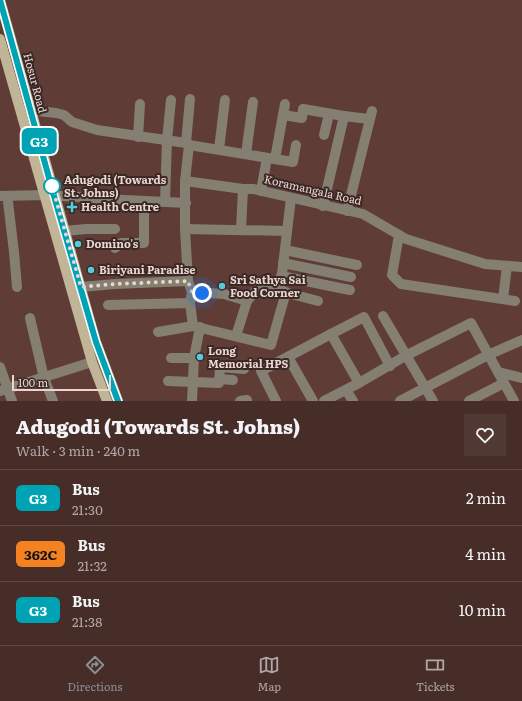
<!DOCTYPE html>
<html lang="en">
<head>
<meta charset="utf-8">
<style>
  body { margin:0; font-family:Literata,serif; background:#513934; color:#f1f3f6; height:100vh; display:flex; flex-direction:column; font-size:15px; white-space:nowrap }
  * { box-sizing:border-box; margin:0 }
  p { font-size:13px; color:#b0a8a8 }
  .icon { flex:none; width:22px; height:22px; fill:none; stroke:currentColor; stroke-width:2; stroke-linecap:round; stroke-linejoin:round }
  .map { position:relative; height:401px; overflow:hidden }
  .panel { display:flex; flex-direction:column; background:#472d28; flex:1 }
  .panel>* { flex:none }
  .badge { padding:0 8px; border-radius:6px; font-size:14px; line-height:26px }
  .scale { position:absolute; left:12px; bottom:10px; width:99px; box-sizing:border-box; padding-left:4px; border:2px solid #ebd5d0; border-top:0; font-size:11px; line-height:14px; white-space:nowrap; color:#ebd5d0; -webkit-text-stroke:3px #392825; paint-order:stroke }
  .you { position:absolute; width:20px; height:20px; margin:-10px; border:3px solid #fff; border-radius:50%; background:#1a73e8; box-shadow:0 0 0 6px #1a73e833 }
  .map>.badge { position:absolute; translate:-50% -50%; box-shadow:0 0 0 2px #fff }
  .round { display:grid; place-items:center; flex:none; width:42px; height:42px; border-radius:0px; background:#513934 }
  .summary { display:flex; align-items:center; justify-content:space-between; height:68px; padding:0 16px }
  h1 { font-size:19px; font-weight:800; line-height:30px }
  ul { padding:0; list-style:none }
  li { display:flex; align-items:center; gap:12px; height:56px; padding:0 16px; border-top:1px solid #5f4945 }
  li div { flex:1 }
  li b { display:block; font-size:15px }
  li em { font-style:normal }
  li .badge { min-width:44px; font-weight:700; text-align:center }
  .dock { display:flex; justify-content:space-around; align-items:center; height:56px; border-top:1px solid #5f4945; background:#472d28; font-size:11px; color:#b0a8a8 }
  .dock a { display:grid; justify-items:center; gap:2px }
  .dock .current { color:#8c9099 }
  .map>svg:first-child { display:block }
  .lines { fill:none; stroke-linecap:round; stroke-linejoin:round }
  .minor { stroke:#847f70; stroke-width:10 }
  .major { stroke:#c0b597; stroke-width:10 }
  .line-casing { stroke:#fff; stroke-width:9 }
  .line { stroke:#00a3b4; stroke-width:6 }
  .walk { stroke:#ebd5d0; stroke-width:4; stroke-dasharray:0 7.2 }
  .stop-dot { fill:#fff; stroke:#00a3b4; stroke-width:2 }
  .poi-dot { fill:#55cade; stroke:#392825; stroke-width:1.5 }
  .labels { text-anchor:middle; stroke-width:4; stroke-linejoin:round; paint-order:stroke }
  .street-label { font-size:11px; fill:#ebd5d0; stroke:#392825 }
  .stop-label { font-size:11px; font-weight:bold; fill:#ebd5d0; stroke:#392825; text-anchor:start }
  .poi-label { font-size:11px; font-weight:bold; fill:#ebd5d0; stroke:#392825; text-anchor:start }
</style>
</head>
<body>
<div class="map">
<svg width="522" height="401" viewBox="0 0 522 401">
  <rect width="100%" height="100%" fill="#5f3c36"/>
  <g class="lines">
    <g class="minor">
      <polyline points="31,113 37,111 56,113 64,115 72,122 97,130 186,143 189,145 293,162 296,145"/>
      <polyline points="283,115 302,118 303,109 344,116"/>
      <polyline points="324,135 329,114"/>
      <polyline points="138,137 140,104"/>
      <polyline points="186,143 190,99"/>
      <polyline points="189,145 185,181 185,229 188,281 192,292 190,303 193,326"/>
      <polyline points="219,149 225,100"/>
      <polyline points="246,154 253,102"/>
      <polyline points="275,159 285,104"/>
      <polyline points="185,181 243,189 254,189 363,214 406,239 485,264 522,267"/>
      <polyline points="261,191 267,158"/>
      <polyline points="0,196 45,195 80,197 84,198 186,203"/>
      <polyline points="291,198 280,291 318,301"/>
      <polyline points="8,202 14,252 17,287"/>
      <polyline points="165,202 167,140 171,100"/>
      <polyline points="323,206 344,116 369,119"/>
      <polyline points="347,211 372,111"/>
      <polyline points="185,229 287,231"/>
      <polyline points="241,230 243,189"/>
      <polyline points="64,231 86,229 115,229"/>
      <polyline points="399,235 392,275 401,284 515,301"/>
      <polyline points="115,248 121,243 144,243 144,202"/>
      <polyline points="285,250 357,265"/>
      <polyline points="283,263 351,277"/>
      <polyline points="281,276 350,290"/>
      <polyline points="81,287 115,284 188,281"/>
      <polyline points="192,292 224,294 247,301"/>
      <polyline points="503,299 507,266"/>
      <polyline points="108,305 190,303"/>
      <polyline points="383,316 433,401"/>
      <polyline points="30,318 44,378 53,401"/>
      <polyline points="158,332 193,326 271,345 286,292"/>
      <polyline points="331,334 364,317 390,366"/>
      <polyline points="236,336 247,301 257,289 280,291"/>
      <polyline points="288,357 313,401"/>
      <polyline points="171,358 194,358"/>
      <polyline points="0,367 12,401"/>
      <polyline points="498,372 522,378"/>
      <polyline points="219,379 233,380"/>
      <polyline points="168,381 219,383 220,367 244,369"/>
      <polyline points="346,390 353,401"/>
      <polyline points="0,391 92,362"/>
      <polyline points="192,401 194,358 200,327"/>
      <polyline points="240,401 247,400"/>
      <polyline points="276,401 261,371 331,334 359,383"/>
      <polyline points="324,401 359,383 407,355 471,323 514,401"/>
      <polyline points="400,401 488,355 522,340"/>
      <polyline points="469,401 504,383"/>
    </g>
    <g class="major">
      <polyline points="0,0 96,342 118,401"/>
      <polyline points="0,39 92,362 107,401"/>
    </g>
  </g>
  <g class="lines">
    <defs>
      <polyline id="line" points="0,0 54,196 96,342 118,401"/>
    </defs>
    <use href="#line" class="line-casing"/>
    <use href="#line" class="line"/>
    <polyline class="walk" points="52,186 81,287 115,284 188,281 192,292 202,293"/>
  </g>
  <circle class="stop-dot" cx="52" cy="186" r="8"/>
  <g class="poi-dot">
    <path d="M70 201h4v4h4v4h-4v4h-4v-4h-4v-4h4z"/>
    <circle cx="78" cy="244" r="4"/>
    <circle cx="91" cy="270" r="4"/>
    <circle cx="222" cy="286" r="4"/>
    <circle cx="200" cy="357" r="4"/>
  </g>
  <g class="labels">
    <g class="street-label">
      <text transform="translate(35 83) rotate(75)" y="4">Hosur Road</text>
      <text transform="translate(313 190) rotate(13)" y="4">Koramangala Road</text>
    </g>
    <g class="stop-label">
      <text x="64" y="184">Adugodi (Towards<tspan x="64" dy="13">St. Johns)</tspan></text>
    </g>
    <g class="poi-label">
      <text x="81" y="211">Health Centre</text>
      <text x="86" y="248">Domino's</text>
      <text x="99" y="274">Biriyani Paradise</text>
      <text x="230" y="284">Sri Sathya Sai<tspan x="230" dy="13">Food Corner</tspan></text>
      <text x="208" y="355">Long<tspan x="208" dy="13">Memorial HPS</tspan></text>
    </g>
  </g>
</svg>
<div class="scale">100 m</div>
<div class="you" style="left:202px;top:293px"></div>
<b class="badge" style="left:39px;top:141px;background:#00a3b4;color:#fff">G3</b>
</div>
<section class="panel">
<div class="summary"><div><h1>Adugodi (Towards St. Johns)</h1><p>Walk · 3 min · 240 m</p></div><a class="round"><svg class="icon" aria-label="heart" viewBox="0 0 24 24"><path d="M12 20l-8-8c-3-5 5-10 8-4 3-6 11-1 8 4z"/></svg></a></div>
<ul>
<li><span class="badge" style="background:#00a3b4;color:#fff">G3</span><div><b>Bus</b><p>21:30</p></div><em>2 min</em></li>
<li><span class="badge" style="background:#f58220;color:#111">362C</span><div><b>Bus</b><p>21:32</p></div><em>4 min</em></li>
<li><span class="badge" style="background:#00a3b4;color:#fff">G3</span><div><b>Bus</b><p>21:38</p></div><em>10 min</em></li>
</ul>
</section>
<nav class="dock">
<a class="current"><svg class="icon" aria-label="directions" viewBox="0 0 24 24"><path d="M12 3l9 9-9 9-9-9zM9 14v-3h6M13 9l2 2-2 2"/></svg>Directions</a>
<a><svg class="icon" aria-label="map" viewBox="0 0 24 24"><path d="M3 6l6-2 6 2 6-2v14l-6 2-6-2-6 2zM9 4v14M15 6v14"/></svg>Map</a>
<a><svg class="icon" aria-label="tickets" viewBox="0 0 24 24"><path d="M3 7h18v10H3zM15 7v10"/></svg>Tickets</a>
</nav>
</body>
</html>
